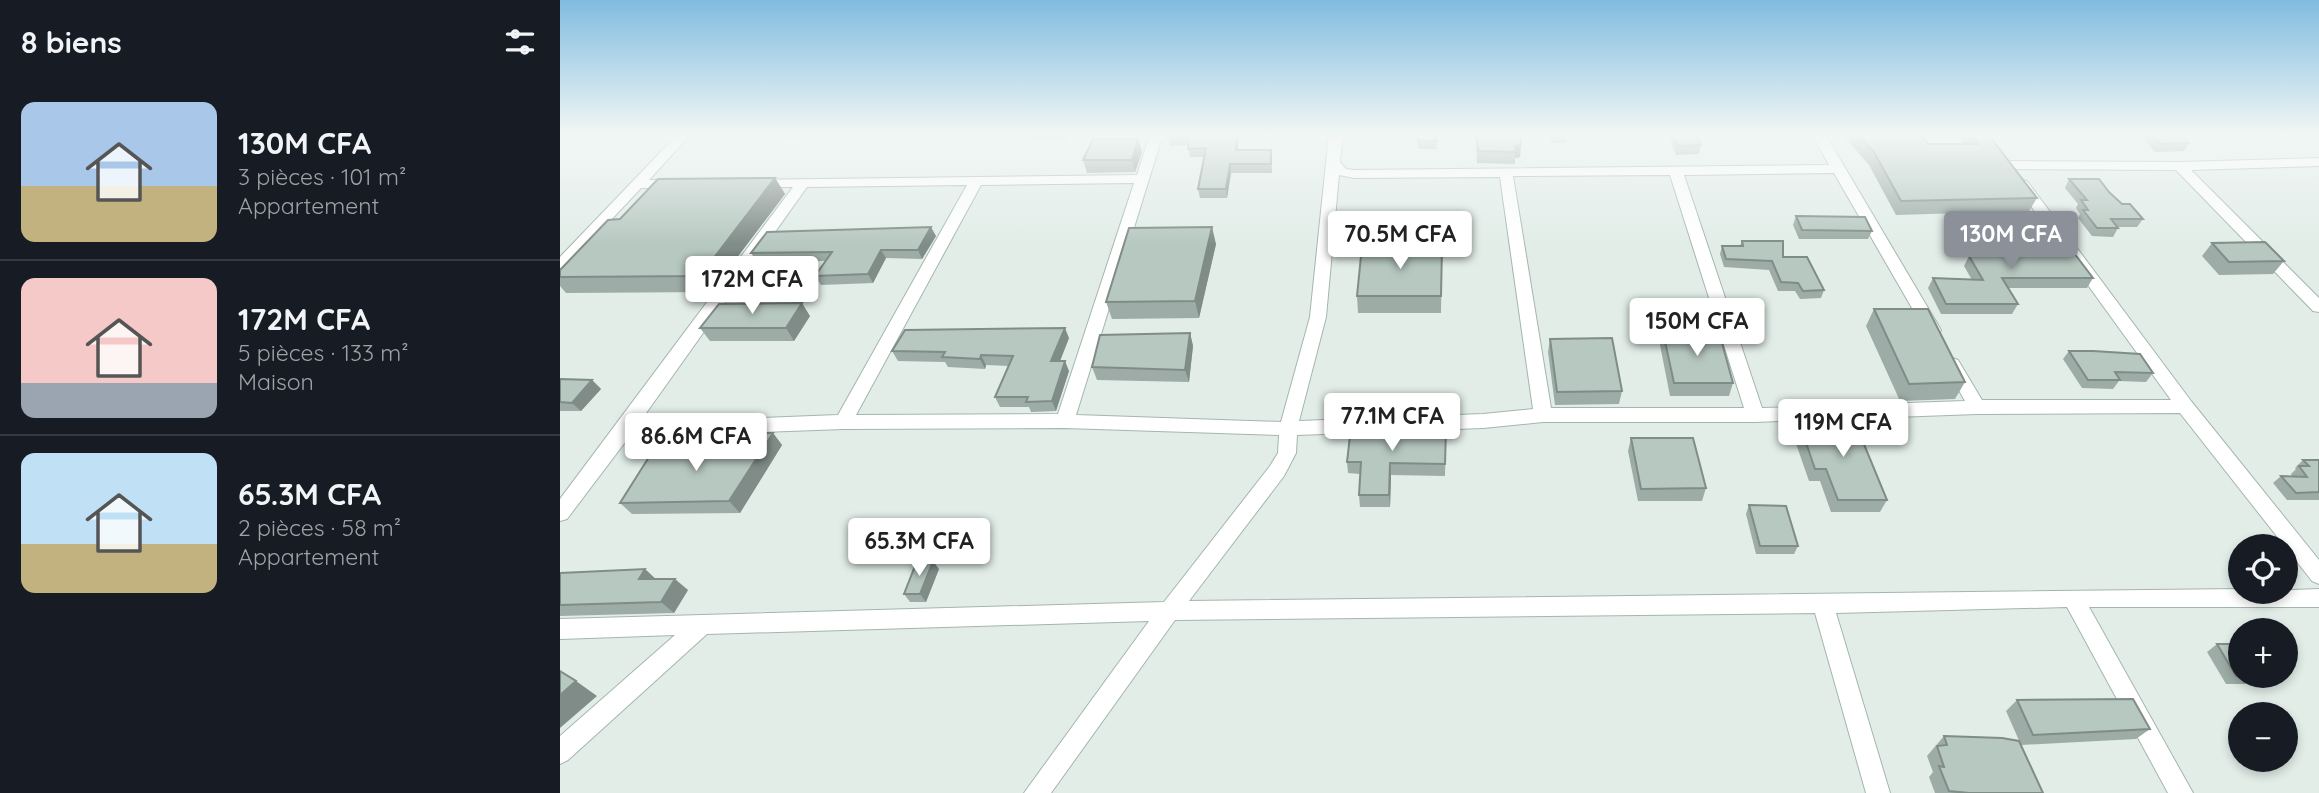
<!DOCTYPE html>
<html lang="fr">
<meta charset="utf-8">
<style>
:root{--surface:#171b24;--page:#242831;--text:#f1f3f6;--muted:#9ea1a6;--line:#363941;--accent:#8c9099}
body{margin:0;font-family:Quicksand,sans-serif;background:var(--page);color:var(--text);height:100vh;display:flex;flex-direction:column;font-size:26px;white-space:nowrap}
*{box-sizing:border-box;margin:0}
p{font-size:23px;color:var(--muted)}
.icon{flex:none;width:38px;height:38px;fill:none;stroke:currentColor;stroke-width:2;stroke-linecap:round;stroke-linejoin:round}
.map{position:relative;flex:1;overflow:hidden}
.sheet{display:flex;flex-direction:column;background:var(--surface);width:560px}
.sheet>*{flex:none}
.buttons{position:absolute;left:1668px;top:534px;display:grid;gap:14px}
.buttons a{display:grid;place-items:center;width:70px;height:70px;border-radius:50%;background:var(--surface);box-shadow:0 4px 10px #0003;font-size:35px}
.price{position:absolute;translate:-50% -60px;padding:0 16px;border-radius:7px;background:#fff;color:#222;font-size:23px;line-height:46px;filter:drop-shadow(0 2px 4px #0008)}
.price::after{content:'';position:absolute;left:50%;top:42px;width:21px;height:16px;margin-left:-10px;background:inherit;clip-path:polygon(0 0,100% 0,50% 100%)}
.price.current{background:var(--accent);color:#fff}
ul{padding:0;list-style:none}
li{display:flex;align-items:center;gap:21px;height:175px;padding:0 21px}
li+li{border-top:2px solid var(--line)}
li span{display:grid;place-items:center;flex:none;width:196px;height:140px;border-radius:14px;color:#555}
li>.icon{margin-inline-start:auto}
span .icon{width:84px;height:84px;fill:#fffc;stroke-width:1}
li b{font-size:30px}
h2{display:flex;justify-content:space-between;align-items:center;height:84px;padding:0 21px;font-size:30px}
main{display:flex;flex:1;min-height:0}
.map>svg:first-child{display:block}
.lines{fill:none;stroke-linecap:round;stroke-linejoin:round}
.minor-casing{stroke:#a4b5b0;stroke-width:2}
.minor{fill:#fff;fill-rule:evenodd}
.wall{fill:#9daca6}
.shaded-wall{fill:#808c87}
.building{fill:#b7c8c1;stroke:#808c87;stroke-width:2}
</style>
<main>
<section class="sheet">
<h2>8 biens<svg class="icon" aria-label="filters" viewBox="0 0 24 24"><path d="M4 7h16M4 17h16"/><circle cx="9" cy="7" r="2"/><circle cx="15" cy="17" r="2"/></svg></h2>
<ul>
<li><span style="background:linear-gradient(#a9c7e8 60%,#c2b280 0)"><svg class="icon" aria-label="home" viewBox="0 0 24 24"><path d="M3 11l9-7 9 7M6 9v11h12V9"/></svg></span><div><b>130M CFA</b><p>3 pièces · 101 m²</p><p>Appartement</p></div></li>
<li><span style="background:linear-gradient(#f6c9c9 75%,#9aa5b1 0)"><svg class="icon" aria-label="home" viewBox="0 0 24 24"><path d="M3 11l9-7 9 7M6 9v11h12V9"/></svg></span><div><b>172M CFA</b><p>5 pièces · 133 m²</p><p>Maison</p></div></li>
<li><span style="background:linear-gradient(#bfe0f5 65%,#c2b280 0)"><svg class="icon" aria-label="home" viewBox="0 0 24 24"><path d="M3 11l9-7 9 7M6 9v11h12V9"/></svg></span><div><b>65.3M CFA</b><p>2 pièces · 58 m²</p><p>Appartement</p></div></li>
</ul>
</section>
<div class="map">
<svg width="1759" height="793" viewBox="0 0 1759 793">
<rect width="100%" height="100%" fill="#e2ede8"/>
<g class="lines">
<defs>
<path id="minor" d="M118 134H131L89 180H116L123 184 121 187 81 188 5 269 0 271V257Z
M590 134H603L516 415 721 422 750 317 769 134H783L780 162 786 169 794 170 1269 165 1252 134H1265L1381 330 1379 334H1367L1274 173 1124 175 1202 408 1405 401 1384 364 1392 358 1398 360 1422 400H1611L1455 184 1462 180 1467 181 1631 401 1759 560V584L1752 581 1620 413 1417 414 1195 422H983L923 428 737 435 736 453 724 476 629 601 1680 589V592L1759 589V607H1529L1633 793H1608L1507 607 1276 613 1330 793H1306L1255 613 615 620 491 793H464L589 621 147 634 8 760 0 764V736L115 635 0 639V619L604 602 710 466 718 453 719 435 505 428 283 429 69 437 7 519 0 521V499L233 187H196L189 183 191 180 577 175ZM779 175 794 178 940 177 973 409 923 414 739 421 766 317ZM1110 175 1184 408H991L953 176ZM574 183 498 414 296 415 421 185ZM407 185 278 415 79 423 247 187Z
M1759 158V166L1631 170 1759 298V312L1753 311 1616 170 1447 169 1440 165 1447 161 1620 162Z"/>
</defs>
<use href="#minor" class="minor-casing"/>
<use href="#minor" class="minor"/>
</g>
<path class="wall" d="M217 134H250L247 138 220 139Z
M472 134H509L508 139H473Z
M608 134H679L678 150H711L712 173H671L667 198H640L638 189 644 157H630L628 145 610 146 608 137Z
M855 134H876L877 149H859Z
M916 134H960L961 145 960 157 955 158V164L917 163Z
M990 134H1007L1006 143H991Z
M1108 134H1136L1141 145 1139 154 1116 155Z
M1282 134H1361L1368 144H1403L1397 134H1428L1477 198 1469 211 1336 215 1309 165Z
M1580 134H1620L1629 143 1624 151 1595 152Z
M578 139 582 152 575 172 527 173 523 160Z
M215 178 225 194 151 292 6 293 0 286V270L60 219Z
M1509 179 1549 192 1562 204 1583 219 1577 227H1557L1558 228 1553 237 1532 236 1518 218 1520 214 1516 208 1518 204 1505 188Z
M1236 216 1312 231 1308 239H1239L1233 225Z
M1442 234 1472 237 1498 253 1533 278 1527 288H1448L1458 304 1452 314H1381L1368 288 1373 278 1412 280 1404 266 1409 256H1441L1443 253 1436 244Z
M376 236 362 259 326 258 313 283 261 285 255 276 266 261 197 262 191 253Z
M1182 241 1223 257 1264 290 1261 298 1240 299 1235 291H1218L1209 270 1164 267 1160 254 1162 246H1180Z
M1652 243 1724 261 1713 274 1659 275 1642 256Z
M656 244 639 318 552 319 546 302Z
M882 246 881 313H798L797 296Z
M1314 309 1405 382 1395 399 1340 401 1306 326Z
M250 316 234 341H150L140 328Z
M1103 332 1173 383 1169 396H1110L1100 345Z
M630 333 633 346 629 382 537 380 532 367Z
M509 338 500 361 509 371 496 411 471 412 469 407H440L435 397 449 366 426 365 425 369 388 367 385 362 338 361 332 351Z
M990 339 1062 391 1059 404 995 405 988 352Z
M1509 351 1593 373 1586 382 1559 381 1553 389 1522 388 1503 359Z
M0 379 32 380 41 389 21 411H0Z
M1249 420 1327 500 1320 512H1271L1260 481H1249L1234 438 1240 425H1247Z
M886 430 885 476 831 475 830 507H800L799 495 800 474 788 473 787 462Z
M213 433 222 445 180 513 72 514 60 503 96 457 180 445Z
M1071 438 1146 488 1142 501H1078L1068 451Z
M1743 460H1759V500H1727L1713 483 1721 476H1732L1731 474 1736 469 1735 468Z
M1189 505 1238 546 1234 554H1196L1186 514Z
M379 569 366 602H350L344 594Z
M0 573 96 579 128 590 114 613 0 616Z
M1657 644 1712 677 1701 684H1666L1647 652Z
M1457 700 1590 729 1576 739 1461 745 1446 711Z
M1384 736 1483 793H1375L1369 777 1373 772 1367 756Z"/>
<path class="shaded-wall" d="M677 134H679L677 159 676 150Z
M578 139 582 152 575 172 572 160Z
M961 145 960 157 955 158V146Z
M670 164 671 173 667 198 666 189Z
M215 178 225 194 151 292 140 276Z
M371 227 376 236 362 259 358 250Z
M652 227 656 244 639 318 635 301Z
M321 250 326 258 313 283 308 274Z
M242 303 250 316 234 341 226 328Z
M505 328 509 338 496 371 491 361Z
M630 333 633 346 629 382 625 370Z
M421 355 426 365 425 369 420 359Z
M505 361 509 371 496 411 492 401Z
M32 380 41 389 21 411 12 403Z
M213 433 222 445 180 513 169 501Z
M830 463 831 475 830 507 829 495Z
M373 561 379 569 366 602 360 594Z
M85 569 98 581 79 579Z
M115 579 128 590 114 613 101 602Z
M16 681 37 696 0 728V695Z"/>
<path class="building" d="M608 134H677L676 150H711V164H670L666 189H638L646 148 628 149 629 137H608Z
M857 134H876L877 141H859Z
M916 134H960L961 145 955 146 956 152 918 151Z
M991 134H1007V136H992Z
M1113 134H1136L1141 145 1118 146Z
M1297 134H1361L1368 144H1418L1411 134H1428L1477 198 1341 201 1314 152Z
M1592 134H1620L1629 143 1600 144Z
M533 139H578L572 160H523Z
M215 178 140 276 0 277V270L48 220 60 219 98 179Z
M1509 179H1539L1549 192 1562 204H1570L1583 219H1551L1558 228H1537L1523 210H1528L1521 200H1527Z
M1236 216 1305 217 1312 231 1242 230Z
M371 227 358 250H321L308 274 255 276 272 252 191 253 207 232Z
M652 227 635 301 546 302 569 228Z
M1470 233 1472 237 1483 236 1498 253H1514L1533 278H1442L1458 304H1386L1373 278 1423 280 1409 256H1445L1443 253H1455L1442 234Z
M1182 241H1223V257H1247L1264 290 1243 291 1238 283 1221 282 1212 261 1166 259 1162 246H1183Z
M1705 242 1724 261 1669 262 1652 243Z
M802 246H882L881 296H797Z
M242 303 226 328H140L159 304Z
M1314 309H1368L1405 382 1349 384Z
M505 328 491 361H505L492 401 466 402 468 397H435L453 356 421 355 420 359 382 357 385 352 332 351 345 330Z
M1103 332H1159L1173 383H1114Z
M630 333 625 370 532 367 540 335Z
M1052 338 1062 391 997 392 990 339Z
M1509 351H1533L1580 354 1593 373 1555 372 1560 380H1528Z
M0 379 32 380 12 403 0 402Z
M1249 420H1294L1327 500H1278L1266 469H1255L1240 425H1250Z
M791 427 886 430 885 464 830 463 829 495H799L801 462H787Z
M188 433H213L169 501 60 503 89 457H96L104 445 162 448 180 445Z
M1071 438H1133L1146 488 1081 489Z
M1743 460H1759V492L1736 493 1721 476 1747 477 1739 466H1749Z
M1189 505 1226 506 1238 546H1200Z
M357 561H373L360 594H344Z
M85 569 79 579H115L101 602 0 605V573Z
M1657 644H1680V676H1711L1712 677 1676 676Z
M0 671 16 681 0 695Z
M1573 699 1590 729 1473 735 1457 700Z
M1384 736 1442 738 1459 741 1483 793H1409L1389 791 1379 766 1384 767 1377 746 1387 745Z"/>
<linearGradient id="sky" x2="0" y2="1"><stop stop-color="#81bce0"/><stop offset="0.55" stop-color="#f2f7f5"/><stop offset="1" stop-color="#f2f7f5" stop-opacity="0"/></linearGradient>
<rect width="1759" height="245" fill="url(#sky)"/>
</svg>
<div class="buttons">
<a><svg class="icon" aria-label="locate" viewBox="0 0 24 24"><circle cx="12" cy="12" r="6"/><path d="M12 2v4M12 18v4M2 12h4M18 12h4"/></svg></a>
<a>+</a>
<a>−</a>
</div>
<b class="price" style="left:840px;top:271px">70.5M CFA</b>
<b class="price current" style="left:1451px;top:271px">130M CFA</b>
<b class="price" style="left:192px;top:316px">172M CFA</b>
<b class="price" style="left:1137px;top:358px">150M CFA</b>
<b class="price" style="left:832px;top:453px">77.1M CFA</b>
<b class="price" style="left:1283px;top:459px">119M CFA</b>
<b class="price" style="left:136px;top:473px">86.6M CFA</b>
<b class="price" style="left:359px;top:578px">65.3M CFA</b>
</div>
</main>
